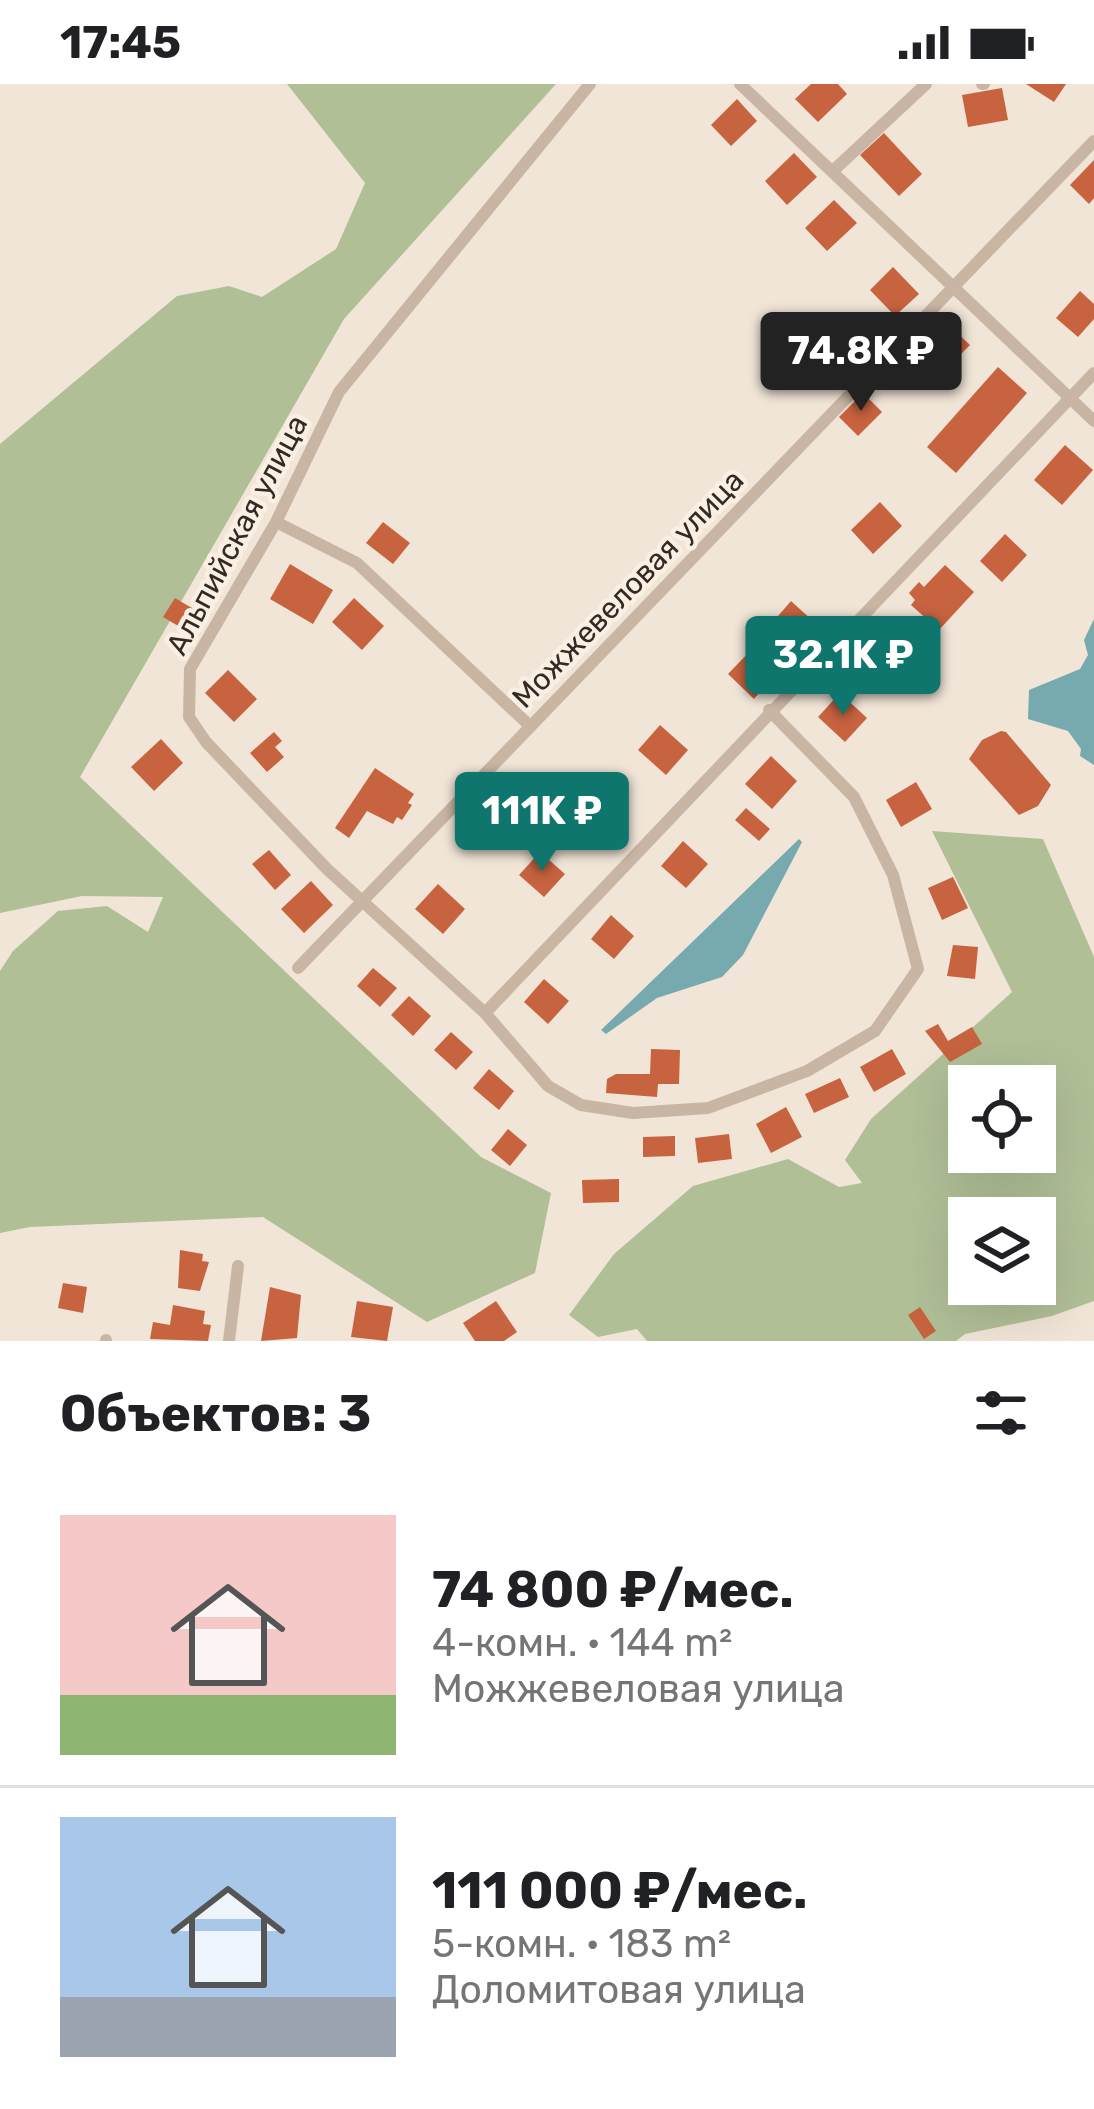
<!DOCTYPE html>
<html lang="ru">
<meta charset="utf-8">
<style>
:root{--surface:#fff;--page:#f6f6f6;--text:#202124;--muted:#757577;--line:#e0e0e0;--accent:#0f766e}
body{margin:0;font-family:Rubik,sans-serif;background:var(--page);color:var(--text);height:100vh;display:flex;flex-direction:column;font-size:45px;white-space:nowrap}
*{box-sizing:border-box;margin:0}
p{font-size:39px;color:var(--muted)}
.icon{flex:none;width:66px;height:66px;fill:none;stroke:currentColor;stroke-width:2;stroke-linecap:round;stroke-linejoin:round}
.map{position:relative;height:1257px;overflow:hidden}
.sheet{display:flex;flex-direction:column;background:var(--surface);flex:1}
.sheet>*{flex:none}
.controls{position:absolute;left:948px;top:981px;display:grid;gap:24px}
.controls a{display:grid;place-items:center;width:108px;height:108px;border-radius:0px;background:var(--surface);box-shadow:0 12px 48px #0002;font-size:60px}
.price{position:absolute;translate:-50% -102px;padding:0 27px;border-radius:12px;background:var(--accent);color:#fff;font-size:39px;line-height:78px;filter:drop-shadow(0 3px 6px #0008)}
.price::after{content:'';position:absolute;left:50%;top:72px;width:36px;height:27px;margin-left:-18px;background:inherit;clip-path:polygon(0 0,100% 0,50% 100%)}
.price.current{background:#222;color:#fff}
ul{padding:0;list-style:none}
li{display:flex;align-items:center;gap:36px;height:300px;padding:0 60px}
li+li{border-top:3px solid var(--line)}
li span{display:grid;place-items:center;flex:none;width:336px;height:240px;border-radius:0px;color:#555}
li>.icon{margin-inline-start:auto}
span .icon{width:144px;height:144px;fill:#fffc;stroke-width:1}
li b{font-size:51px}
h2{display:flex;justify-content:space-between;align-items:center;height:144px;padding:0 60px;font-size:51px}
.status{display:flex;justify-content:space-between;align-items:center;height:84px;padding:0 60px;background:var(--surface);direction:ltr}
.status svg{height:33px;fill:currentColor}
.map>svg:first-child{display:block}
.green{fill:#b1bf97;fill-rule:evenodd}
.water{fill:#76aaae}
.building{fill:#c7633f}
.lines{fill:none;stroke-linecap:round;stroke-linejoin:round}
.street{stroke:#c9b5a3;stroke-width:12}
.labels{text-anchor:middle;stroke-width:9;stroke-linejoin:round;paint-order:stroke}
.street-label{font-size:30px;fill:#342a25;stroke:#f9efe3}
</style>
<div class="status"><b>17:45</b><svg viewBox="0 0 49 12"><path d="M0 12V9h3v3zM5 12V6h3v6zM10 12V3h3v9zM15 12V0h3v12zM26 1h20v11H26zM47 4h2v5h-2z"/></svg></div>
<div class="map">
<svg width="1094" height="1257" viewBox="0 0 1094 1257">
<rect width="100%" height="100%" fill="#f1e5d7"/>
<path class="green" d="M287 0H556L344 235 80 693 481 1073 551 1109 535 1189 427 1238 263 1133 30 1143 0 1149V887L13 867 58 827 107 822 148 848 163 813 82 812 0 829V360L177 212 229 202 262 213 336 165 365 99Z
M932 747 1043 755 1094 873V1217L1052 1232 965 1250 956 1257H647L637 1245 598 1253 569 1231 614 1170 693 1102 788 1075 839 1103 862 1099 845 1076 871 1035 1012 908ZM969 1002H1035V1068H969ZM969 1134H1035V1200H969Z"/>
<path class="water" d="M1094 535V681L1080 672 1081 665 1068 647 1028 635 1029 606 1080 585 1088 571 1084 556Z
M799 755 802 758 743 871 722 893 657 914 606 950 601 946Z"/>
<path class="building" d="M811 0H838L847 10 818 38 795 15Z
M1026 0H1066L1054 18Z
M1002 4 1008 36 968 43 962 11Z
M737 15 757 37 731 62 711 41Z
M884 49 922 90 899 112 860 71Z
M794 69 817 93 787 121 765 97Z
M1094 76V114L1089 120 1070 101Z
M834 116 857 139 827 167 805 144Z
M893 183 919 210 895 232 870 206Z
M1080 207 1094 220V235L1078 253 1056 234Z
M950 242 970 261 946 285 927 266Z
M998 283 1027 309 956 389 927 363Z
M863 309 882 328 858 352 839 333Z
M1065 361 1093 386 1062 421 1034 396Z
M880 418 902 442 873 470 851 446Z
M383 438 410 459 393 480 366 459Z
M1005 450 1027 471 1002 498 980 477Z
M290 480 333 506 313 540 270 515Z
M945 481 974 508 939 546 911 521 915 516 909 509 919 498 924 503Z
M175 514 197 527 185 546 163 533Z
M354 514 384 542 362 566 332 538Z
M791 517 813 537 788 565 766 546Z
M754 563 764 573 770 566 784 579 754 615 728 590Z
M902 563 927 586 908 606 883 582Z
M228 586 257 615 234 638 205 609Z
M840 609 867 634 845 658 818 633Z
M660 641 688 666 666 691 638 666Z
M1001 647 1006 648 1051 701 1038 722 1019 731 969 675 982 656Z
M274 648 282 657 275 663 284 673 267 688 250 669Z
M161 655 183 679 154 707 131 683Z
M771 672 797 697 772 725 745 700Z
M375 684 414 710 408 719 412 721 402 736 397 733 393 740 367 727 349 754 335 744Z
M916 698 932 725 901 743 886 716Z
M746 724 770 745 759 757 735 736Z
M683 757 708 780 686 804 661 782Z
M269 766 291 791 275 806 252 780Z
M540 768 565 790 544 813 519 791Z
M953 793 968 824 942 836 928 804Z
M311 797 333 821 304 849 281 825Z
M438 800 465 825 443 850 415 825Z
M611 831 634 852 614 875 591 855Z
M953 861 978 863 975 895 947 892Z
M373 884 397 904 380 923 357 902Z
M544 895 569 917 548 940 524 918Z
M409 912 431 932 413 952 391 931Z
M938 940 948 957 972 943 982 960 950 978 925 947Z
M451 948 473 968 456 986 434 966Z
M651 965 680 966 679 1000H658L657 1013 606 1009 607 995 616 990H650Z
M892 965 906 990 874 1008 860 983Z
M489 985 514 1007 499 1026 473 1004Z
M840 994 849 1013 814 1029 805 1010Z
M786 1023 802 1053 771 1069 756 1040Z
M508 1045 527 1061 510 1082 491 1066Z
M729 1050 732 1075 698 1079 695 1054Z
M675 1052V1072L643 1073V1053Z
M619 1095V1118L583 1119 582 1096Z
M180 1166 203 1170 202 1177 209 1178 200 1207 178 1204Z
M63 1199 87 1203 83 1229 58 1224Z
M270 1203 301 1211 297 1254 261 1257Z
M357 1217 393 1223 387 1257 351 1253Z
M496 1217 517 1248 504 1257H475L463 1239Z
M173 1221 205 1227 203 1240 211 1241 208 1257 150 1255 153 1238 170 1241Z
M920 1223 936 1247 924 1255 908 1231Z"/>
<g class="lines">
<path class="street" d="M590 0 339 308 276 438 190 585 189 633 206 658 327 785 485 929 548 1002 581 1021 633 1029 708 1024 807 987 875 947 918 885 893 791 854 713 769 626
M740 0 1094 337
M982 0H984
M834 86 926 0
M276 438 357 479 530 642
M298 884 1094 57
M485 929 1094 289
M106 1257V1256
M229 1257 238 1182"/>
</g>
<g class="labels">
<g class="street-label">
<text transform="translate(237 451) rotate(-62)" y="10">Альпийская улица</text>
<text transform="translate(628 505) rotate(-46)" y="10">Можжевеловая улица</text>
</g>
</g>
</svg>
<div class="controls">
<a><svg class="icon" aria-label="locate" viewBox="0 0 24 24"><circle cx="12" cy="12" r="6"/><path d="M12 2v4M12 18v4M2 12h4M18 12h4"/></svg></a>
<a><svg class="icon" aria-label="layers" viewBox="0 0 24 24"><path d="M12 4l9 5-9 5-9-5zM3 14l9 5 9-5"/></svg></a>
</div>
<b class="price current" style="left:861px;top:330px">74.8K ₽</b>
<b class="price" style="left:843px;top:634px">32.1K ₽</b>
<b class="price" style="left:542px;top:790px">111K ₽</b>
</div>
<section class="sheet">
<h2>Объектов: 3<svg class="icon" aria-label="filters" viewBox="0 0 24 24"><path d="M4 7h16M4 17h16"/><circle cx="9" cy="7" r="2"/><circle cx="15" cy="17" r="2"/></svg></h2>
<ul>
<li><span style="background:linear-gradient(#f6c9c9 75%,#8fb573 0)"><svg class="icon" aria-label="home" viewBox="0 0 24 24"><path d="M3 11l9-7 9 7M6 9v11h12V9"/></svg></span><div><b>74 800 ₽/мес.</b><p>4-комн. · 144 m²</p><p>Можжевеловая улица</p></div></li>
<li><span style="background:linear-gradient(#a9c7e8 75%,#9aa5b1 0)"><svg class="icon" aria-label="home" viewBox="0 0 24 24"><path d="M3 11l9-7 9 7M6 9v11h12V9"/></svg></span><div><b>111 000 ₽/мес.</b><p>5-комн. · 183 m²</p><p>Доломитовая улица</p></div></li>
</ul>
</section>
